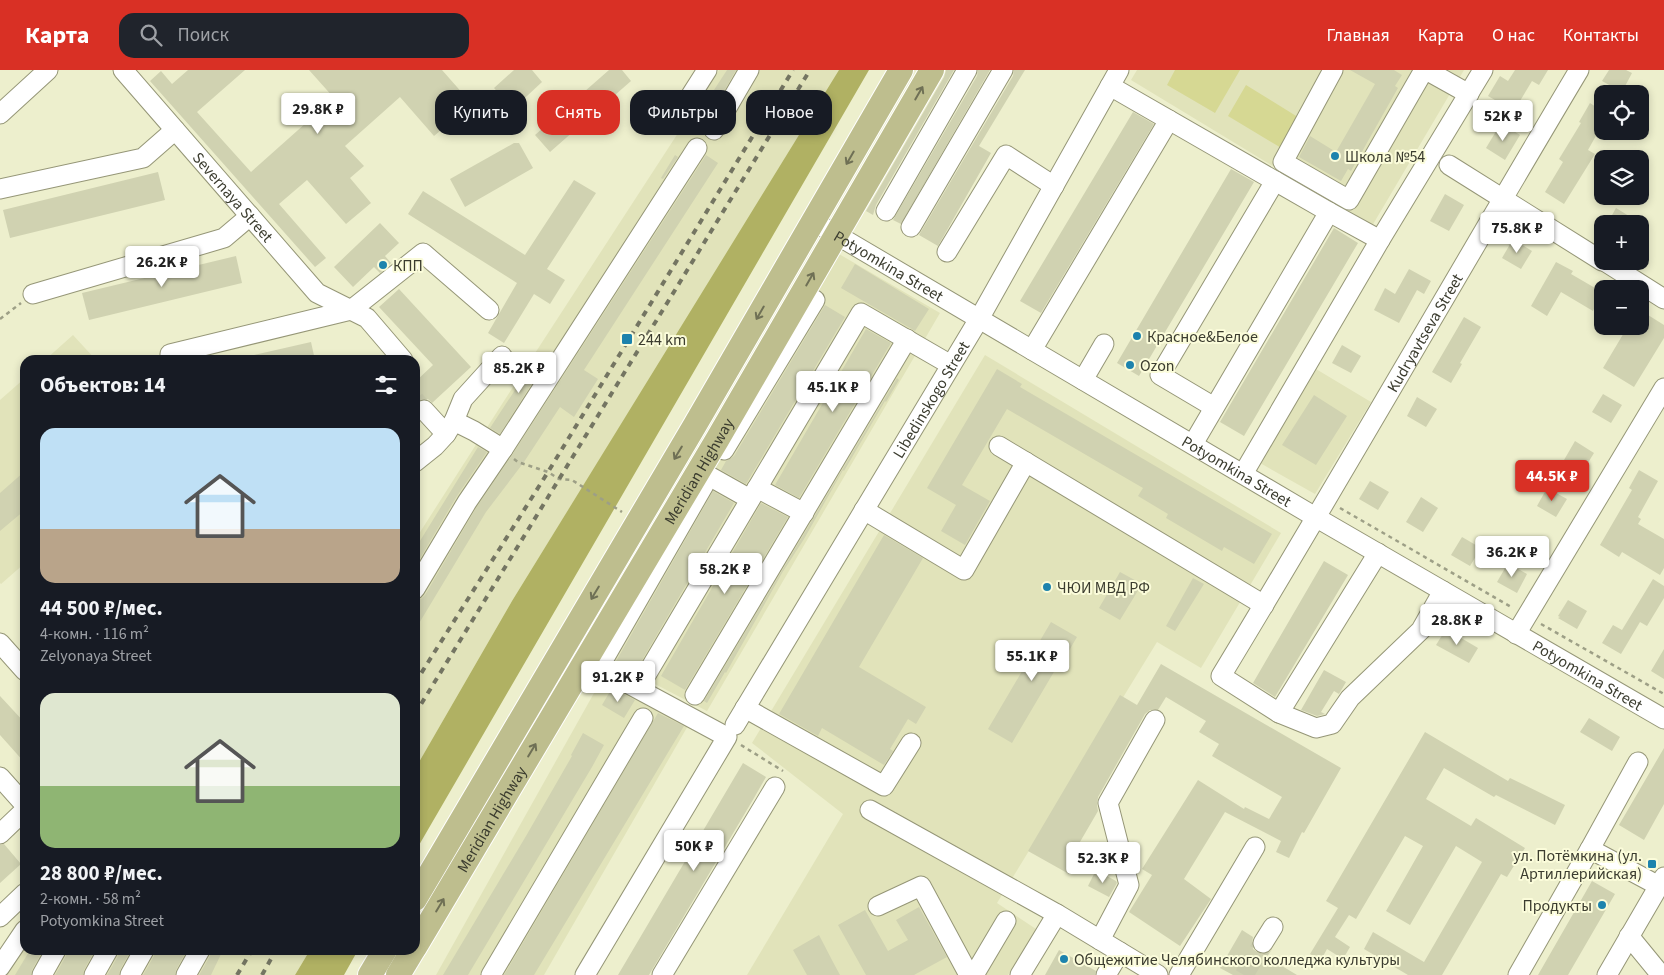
<!DOCTYPE html>
<html lang="ru">
<meta charset="utf-8">
<style>
:root{--surface:#171b24;--page:#20242c;--text:#f1f3f6;--muted:#9ea1a6;--accent:#d93025}
body{margin:0;font-family:"Source Sans 3",sans-serif;background:var(--page);color:var(--text);height:100vh;display:flex;flex-direction:column;font-size:19px;white-space:nowrap}
*{box-sizing:border-box;margin:0}
p{font-size:16px;color:var(--muted)}
.icon{flex:none;width:28px;height:28px;fill:none;stroke:currentColor;stroke-width:2;stroke-linecap:round;stroke-linejoin:round}
.map{position:relative;flex:1;overflow:hidden}
.sheet{position:absolute;left:20px;top:285px;width:400px;height:600px;display:flex;flex-direction:column;background:var(--surface);border-radius:15px;box-shadow:0 2px 8px #0003}
.sheet>*{flex:none}
.guide{position:absolute;left:435px;top:20px;width:475px;height:45px;display:flex;gap:10px}
.fabs{position:absolute;left:1594px;top:15px;display:grid;gap:10px}
.fabs a{display:grid;place-items:center;width:55px;height:55px;border-radius:10px;background:var(--surface);box-shadow:0 2px 8px #0003;font-size:25px}
.price{position:absolute;translate:-50% -42px;padding:0 11px;border-radius:5px;background:#fff;color:#222;font-size:16px;line-height:32px;filter:drop-shadow(0 1px 2px #0008)}
.price::after{content:'';position:absolute;left:50%;top:30px;width:15px;height:11px;margin-left:-8px;background:inherit;clip-path:polygon(0 0,100% 0,50% 100%)}
.price.on{background:var(--accent);color:#fff}
ul{padding:0;list-style:none}
li{display:grid;align-content:center;gap:10px;height:265px;padding:0 20px}
li span{display:grid;place-items:center;height:155px;border-radius:15px;color:#555}
li>.icon{margin-inline-start:auto}
span .icon{width:90px;height:90px;fill:#fffc;stroke-width:1}
li b{font-size:21px}
h2{display:flex;justify-content:space-between;align-items:center;height:60px;padding:0 20px;font-size:21px}
.tag{padding:0 18px;border-radius:15px;background:var(--surface);box-shadow:0 2px 8px #0003;font-size:18px;line-height:45px}
.tag.on{background:var(--accent);color:#fff}
header{display:flex;align-items:center;gap:30px;box-sizing:border-box;height:70px;padding:0 25px;background:var(--accent);color:#fff}
header strong{font-size:24px}
nav{display:flex;gap:28px;margin-inline-start:auto;font-size:18px}
.search{width:350px;height:45px;background:var(--page);display:flex;align-items:center;gap:12px;box-sizing:border-box;padding:0 18px;border-radius:15px;color:var(--muted);font-size:19px}
.map>svg:first-child{display:block}
.built{fill:#e1e3ba}
.green{fill:#d6d893}
.forest{fill:#b0b163}
.building{fill:#d0d2b1}
.lines{fill:none;stroke-linecap:round;stroke-linejoin:round}
.minor-tunnel{stroke:#c9cbad;stroke-width:19;stroke-dasharray:19 9;stroke-linecap:butt}
.minor-casing{stroke:#959677;stroke-width:21}
.major-casing{stroke:#fff;stroke-width:26}
.path{stroke:#9d9f86;stroke-width:2.5;stroke-dasharray:4 4;stroke-linecap:butt}
.minor{stroke:#fff;stroke-width:19}
.major{stroke:#bebe8e;stroke-width:24}
.rail{stroke:#747562;stroke-width:4;stroke-dasharray:6 6;stroke-linecap:butt}
.oneway{stroke:#6f7055}
.poi-dot{fill:#1d83ad;stroke:#fbfcda;stroke-width:2}
.labels{text-anchor:middle;stroke-width:4;stroke-linejoin:round;paint-order:stroke}
.poi-label{font-size:16px;fill:#3b3c2f;stroke:#fbfcda;text-anchor:start}
.street-label{font-size:16px;fill:#3b3c2f;stroke:#fbfcda}
</style>
<header>
<strong>Карта</strong>
<div class="search"><svg class="icon" aria-label="search" viewBox="0 0 24 24"><circle cx="10" cy="10" r="6"/><path d="M15 15l6 6"/></svg>Поиск</div>
<nav><a>Главная</a><a>Карта</a><a>О нас</a><a>Контакты</a></nav>
</header>
<div class="map">
<svg width="1664" height="905" viewBox="0 0 1664 905">
<rect width="100%" height="100%" fill="#edefcd"/>
<path class="built" d="M719 0H841L512 531 415 699V470L502 334Z
M1137 0H1464L1372 156 1131 10Z
M839 184 940 243 707 641 599 585Z
M73 265 96 290H45Z
M985 285 1281 463 1201 598 1157 572 997 833 1036 859 1008 905H747L843 744 752 673Z
M1316 299 1371 332 1315 424 1260 393Z
M25 308V493L1 514 0 513V330Z
M603 607 689 654 544 905H436Z
M25 873V880H310L295 905H5Z"/>
<path class="green" d="M1175 0H1240L1215 43 1167 15Z
M1246 15 1301 49 1283 79 1228 46Z"/>
<path class="forest" d="M839 0H869L415 782V699L512 531Z
M310 880H358L344 905H295Z"/>
<path class="building" d="M188 0H245L197 42 251 102 334 28 309 0H442L472 34 434 66 400 27 345 76 364 96 350 108 371 133 346 154 307 110 279 134 326 188 315 197 150 11 161 1 172 14Z
M514 0H532L542 12 513 39 494 18Z
M609 0H622L631 11 550 82 535 65Z
M727 0H736L704 57 690 48 707 20 712 23Z
M946 0H954L876 135 873 145 866 141 944 7Z
M978 0H990L901 154 893 150 977 6Z
M1014 0H1025L979 76 991 83 938 176 919 165 1013 6Z
M1350 0H1394L1402 5 1395 16 1398 18 1351 101 1348 99 1341 111 1299 87 1310 66 1336 82 1375 14Z
M1515 0H1548L1539 15 1532 11 1514 41 1488 26 1500 6 1508 11Z
M1609 0H1626L1632 3 1622 22 1602 11Z
M490 22 504 47 492 57 474 36Z
M1590 33 1602 41V55L1588 80 1595 84 1564 134 1545 122 1563 92 1559 89 1581 53 1579 52Z
M1133 42 1154 54 1041 243 1020 231Z
M1501 53 1520 65 1505 90 1486 78Z
M514 73H519L533 98 465 137 450 109Z
M675 85 678 87 663 109 661 108Z
M706 85 718 93 584 300 598 309 574 347 560 337 524 392 486 442 415 560V530L421 529 425 525 476 438 512 385Z
M1231 99 1254 112 1139 306 1117 293Z
M158 102 165 130 10 168 3 140Z
M574 110 596 123 547 199 565 210 550 234 534 224 504 273 488 263 517 213 408 144 423 121 525 185Z
M1445 124 1464 135 1449 161 1430 151Z
M1616 138 1642 154H1607Z
M380 153 399 173 385 186 391 193 380 203 374 197 353 217 334 197Z
M1334 158 1358 173 1244 366 1220 352Z
M1513 169 1532 181 1521 199 1502 188Z
M236 186 242 213 89 250 82 223Z
M1556 192 1573 201 1571 204 1602 222 1593 241 1561 222 1547 246 1531 236Z
M855 194 929 239 915 261 841 218Z
M1409 199 1431 211 1424 224 1417 220 1399 253 1374 240 1385 218 1395 224Z
M399 219 471 297 432 333 428 329H422L415 334V312L433 295 379 237Z
M825 235 845 247 746 414 721 400 726 391 734 386Z
M1640 240 1664 255V268L1634 317 1603 298 1628 256H1640Z
M1464 247 1481 257 1460 293 1462 294 1451 313 1432 302Z
M866 259 891 273 799 428 775 415Z
M311 272 315 290H254V285Z
M1342 275 1361 286 1351 303 1332 293Z
M540 282 548 288 500 364 490 358Z
M997 299 1022 314 1020 317 1272 464 1254 494 1224 477 1222 481 1166 448 1168 444 1138 426 1143 418 1007 339 962 415 990 431 965 475 941 461 956 435 927 418Z
M897 308 899 310 886 332 885 331 844 401 843 400 804 469 782 503 726 603 725 602 707 633 704 631Z
M1603 324 1622 335 1611 353 1592 342Z
M1314 325 1347 346 1316 395 1282 375Z
M1417 327 1437 339 1426 357 1407 346Z
M1575 371 1594 383 1583 401 1564 390Z
M478 377 487 382 457 426 415 497V479Z
M1639 400 1658 411 1638 447 1641 449 1638 454 1664 469V498L1660 505 1622 482 1619 487 1600 475 1632 420 1629 418Z
M25 401V440L0 461V423Z
M1370 411 1389 422 1378 440 1359 429Z
M1547 418 1567 429 1556 447 1537 436Z
M713 421 734 433 634 604 615 593Z
M1421 427 1438 438 1423 462 1406 452Z
M761 433 788 447 685 620 661 606Z
M884 465 923 488 859 597 926 637 916 654 908 649 890 679 893 681 884 695 822 658 818 666 779 644Z
M1462 467 1481 478 1470 496 1451 485Z
M1324 491 1348 505 1275 627 1253 613Z
M1508 493 1527 504 1517 523 1497 512Z
M1120 502 1142 514 1120 550 1099 538Z
M1193 508 1204 514 1175 561 1166 556Z
M1653 509 1664 516V528L1647 556 1640 552 1621 584 1602 573 1613 555 1622 560Z
M1568 530 1587 541 1577 559 1558 548 1560 547 1558 546Z
M1051 552 1077 567 1060 596 1058 595 1012 673 988 659Z
M1446 559 1478 578 1469 593 1436 575Z
M1664 579V609L1651 601Z
M1161 594 1341 698 1304 763 1302 762 1289 788 1276 782 1281 771 1225 742 1184 809 1211 829 1180 876 1129 842 1152 805 1142 799 1198 710 1244 739 1245 737 1269 749 1282 727 1212 686 1219 674 1199 662 1206 651 1166 627 1158 640H1150L1145 644 1098 727 1097 735 1098 741 1077 777 1082 780 1069 804 1028 781 1120 625 1137 635Z
M1324 600 1346 612 1339 624 1334 621 1321 642 1325 644 1317 646 1301 640Z
M612 618 635 630 624 648 602 635Z
M0 626 25 653V693L0 665Z
M658 643 684 656 534 905H504Z
M1589 648 1620 667 1612 681 1580 662Z
M1425 662 1508 711 1510 708 1565 735 1555 755 1496 725 1494 727 1444 698 1426 729 1471 756 1476 748 1525 778 1507 807 1501 804 1442 905H1408L1364 879 1373 862 1424 892 1482 792 1456 776 1410 855 1386 841 1423 776 1405 766 1356 849 1349 845 1335 867 1350 877 1343 889 1327 879 1321 890 1310 884 1338 838 1326 831Z
M583 663 604 675 592 697 468 905H443L526 766 572 686 571 685Z
M1664 678V734L1644 770 1619 755Z
M743 693 766 707 754 728 649 905H618Z
M4 774 21 794 0 813V775Z
M1096 800 1116 811 1117 813 1109 827 1088 816Z
M1592 811 1615 824 1568 905H1538Z
M919 837 947 887 914 905H866L838 855 865 840 888 881 908 870 896 850Z
M1242 860 1253 867 1252 873 1253 879 1257 882 1263 884 1268 883 1272 879 1267 887 1297 905H1233L1220 898Z
M819 865 833 892 840 905H807L793 880Z
M30 880H43L32 900 31 905H15Z
M67 880H95L84 900 83 905H55L66 886Z
M119 880H131L120 900 119 905H107L118 886Z
M155 880H187L176 900 175 905H143L154 886Z
M211 880H223L211 905H199L210 886Z
M1059 880 1096 901 1095 905H1045Z"/>
<g class="lines">
<path class="minor-tunnel" d="M415 330 424 340
M1244 905 1263 873"/>
<defs>
<g id="minor">
<path id="s1" d="M123 0 317 223 367 248 403 290"/>
<path d="M1333 0 1283 92 1349 130 1424 0"/>
<path d="M1426 0 1469 24"/>
<path d="M1110 16 1329 142 1380 170"/>
<path d="M0 44 48 0"/>
<path d="M679 44 707 0"/>
<path d="M714 60 749 0"/>
<path d="M1449 95 1602 191"/>
<path d="M0 119 143 88 175 60"/>
<path d="M886 141 967 0"/>
<path id="s2" d="M813 151 1317 448 1664 649"/>
<path d="M911 157 1003 0"/>
<path d="M947 182 1006 85 1054 116"/>
<path d="M1604 191 1664 229"/>
<path d="M33 224 224 168 250 146"/>
<path d="M1032 280 1169 50"/>
<path d="M170 284 351 240 423 183 489 240"/>
<path d="M1083 310 1104 274"/>
<path d="M1214 337 1160 305 1275 111"/>
<path d="M424 340 446 364"/>
<path d="M454 351 474 361 503 379"/>
<path d="M1193 374 1329 142"/>
<path d="M999 376 1264 535"/>
<path d="M724 380 815 230"/>
<path d="M415 392 435 376 446 364 454 351 463 329 502 286"/>
<path d="M1243 404 1380 170 1483 0"/>
<path d="M709 406 750 429"/>
<path d="M757 418 804 443"/>
<path d="M864 440 964 500 1026 392"/>
<path id="s3" d="M1378 483 1279 643 1221 606C1343 405 1459 201 1579 0"/>
<path d="M415 519 467 432 503 379 697 78"/>
<path d="M1516 564 1664 318"/>
<path d="M0 573 25 601"/>
<path d="M605 587 704 415"/>
<path d="M645 607 861 243 951 295"/>
<path d="M695 625 907 269"/>
<path d="M745 638 884 716 911 673"/>
<path d="M1279 643 1316 658 1332 654 1350 628 1421 560 1443 521"/>
<path id="s4" d="M735 655 979 249 1119 0"/>
<path d="M1638 692 1590 779 1659 816"/>
<path d="M0 707 25 735"/>
<path d="M870 740 1057 844 1158 905"/>
<path d="M0 764 25 740"/>
<path d="M878 836 921 816 969 905"/>
<path d="M0 847 25 823"/>
<path d="M1629 866 1661 905"/>
<path d="M1100 870 1129 815 1108 733 1155 650"/>
<path d="M1263 873 1273 857"/>
<path d="M0 897 25 860"/>
<path d="M42 905 56 880"/>
<path d="M94 905 108 880"/>
<path d="M130 905 144 880"/>
<path d="M186 905 200 880"/>
<path d="M491 905 643 648"/>
<path d="M585 905 727 667 586 591"/>
<path d="M662 905 775 717"/>
<path d="M974 905 1006 851"/>
<path d="M1020 905 1057 844"/>
<path d="M1106 905 1120 882"/>
<path d="M1179 905 1255 777"/>
<path d="M1518 905 1590 779"/>
<path d="M1607 905 1664 807"/>
</g>
<g id="major">
<path d="M415 829 695 355 901 0"/>
<path id="s5" d="M415 877 717 370 932 0"/>
<path d="M370 905 385 880"/>
<path d="M398 905 413 880"/>
</g>
</defs>
<use href="#minor" class="minor-casing"/>
<use href="#major" class="major-casing"/>
<path class="path" d="M0 249 21 233
M514 389 518 392 548 402 559 409 572 410 622 442
M1340 438 1513 538
M1541 554 1664 624
M741 675 783 701"/>
<use href="#minor" class="minor"/>
<use href="#major" class="major"/>
<path class="rail" d="M415 613 548 402 793 0
M415 644 810 0
M237 905 252 880
M262 905 276 880"/>
</g>
<defs><path id="oneway-shaft" d="M-6 0H5M1.5-3L5.5 0L1.5 3" fill="none" stroke-width="1.6" stroke-linecap="round" stroke-linejoin="round" transform="scale(1.25)"/></defs>
<g class="oneway">
<use href="#oneway-shaft" transform="translate(919 23) rotate(-60)"/>
<use href="#oneway-shaft" transform="translate(850 88) rotate(120)"/>
<use href="#oneway-shaft" transform="translate(810 209) rotate(-60)"/>
<use href="#oneway-shaft" transform="translate(760 243) rotate(120)"/>
<use href="#oneway-shaft" transform="translate(678 383) rotate(121)"/>
<use href="#oneway-shaft" transform="translate(595 523) rotate(121)"/>
<use href="#oneway-shaft" transform="translate(532 680) rotate(-59)"/>
<use href="#oneway-shaft" transform="translate(440 835) rotate(-59)"/>
</g>
<g class="poi-dot">
<circle cx="1335" cy="86" r="5"/>
<circle cx="383" cy="195" r="5"/>
<circle cx="1137" cy="266" r="5"/>
<rect x="621" y="263" width="12" height="12" rx="2.5"/>
<circle cx="1130" cy="295" r="5"/>
<circle cx="1047" cy="517" r="5"/>
<rect x="1647" y="789" width="10" height="10" rx="2.5"/>
<circle cx="1602" cy="835" r="5"/>
<circle cx="1064" cy="889" r="5"/>
</g>
<g class="labels">
<g class="poi-label">
<text x="1345" y="92">Школа №54</text>
<text x="393" y="201">КПП</text>
<text x="1147" y="272">Красное&amp;Белое</text>
<text x="638" y="275">244 km</text>
<text x="1140" y="301">Ozon</text>
<text x="1057" y="523">ЧЮИ МВД РФ</text>
<text x="1642" y="791" text-anchor="end">ул. Потёмкина (ул.<tspan x="1642" dy="18">Артиллерийская)</tspan></text>
<text x="1592" y="841" text-anchor="end">Продукты</text>
<text x="1074" y="895">Общежитие Челябинского колледжа культуры</text>
</g>
<g class="street-label">
<text dy="6" stroke="none"><textPath href="#s1" startOffset="168">Severnaya Street</textPath></text>
<text dy="6" stroke="none"><textPath href="#s2" startOffset="88">Potyomkina Street</textPath></text>
<text dy="6" stroke="none"><textPath href="#s3" startOffset="656">Kudryavtseva Street</textPath></text>
<text dy="6" stroke="none"><textPath href="#s4" startOffset="380">Libedinskogo Street</textPath></text>
<text dy="6" stroke="none"><textPath href="#s5" startOffset="554">Meridian Highway</textPath></text>
<text dy="6" stroke="none"><textPath href="#s2" startOffset="492">Potyomkina Street</textPath></text>
<text dy="6" stroke="none"><textPath href="#s2" startOffset="898">Potyomkina Street</textPath></text>
<text dy="6" stroke="none"><textPath href="#s5" startOffset="149">Meridian Highway</textPath></text>
</g>
</g>
</svg>
<div class="fabs">
<a><svg class="icon" aria-label="locate" viewBox="0 0 24 24"><circle cx="12" cy="12" r="6"/><path d="M12 2v4M12 18v4M2 12h4M18 12h4"/></svg></a>
<a><svg class="icon" aria-label="layers" viewBox="0 0 24 24"><path d="M12 4l9 5-9 5-9-5zM3 14l9 5 9-5"/></svg></a>
<a>+</a>
<a>−</a>
</div>
<b class="price" style="left:318px;top:65px">29.8K ₽</b>
<b class="price" style="left:1503px;top:72px">52K ₽</b>
<b class="price" style="left:1517px;top:184px">75.8K ₽</b>
<b class="price" style="left:162px;top:218px">26.2K ₽</b>
<b class="price" style="left:519px;top:324px">85.2K ₽</b>
<b class="price" style="left:833px;top:343px">45.1K ₽</b>
<b class="price on" style="left:1552px;top:432px">44.5K ₽</b>
<b class="price" style="left:1512px;top:508px">36.2K ₽</b>
<b class="price" style="left:725px;top:525px">58.2K ₽</b>
<b class="price" style="left:1457px;top:576px">28.8K ₽</b>
<b class="price" style="left:1032px;top:612px">55.1K ₽</b>
<b class="price" style="left:618px;top:633px">91.2K ₽</b>
<b class="price" style="left:694px;top:802px">50K ₽</b>
<b class="price" style="left:1103px;top:814px">52.3K ₽</b>
<div class="guide">
<a class="tag">Купить</a>
<a class="tag on">Снять</a>
<a class="tag">Фильтры</a>
<a class="tag">Новое</a>
</div>
<section class="sheet">
<h2>Объектов: 14<svg class="icon" aria-label="filters" viewBox="0 0 24 24"><path d="M4 7h16M4 17h16"/><circle cx="9" cy="7" r="2"/><circle cx="15" cy="17" r="2"/></svg></h2>
<ul>
<li><span style="background:linear-gradient(#bfe0f5 65%,#b9a48a 0)"><svg class="icon" aria-label="home" viewBox="0 0 24 24"><path d="M3 11l9-7 9 7M6 9v11h12V9"/></svg></span><div><b>44 500 ₽/мес.</b><p>4-комн. · 116 m²</p><p>Zelyonaya Street</p></div></li>
<li><span style="background:linear-gradient(#dfe7d0 60%,#8fb573 0)"><svg class="icon" aria-label="home" viewBox="0 0 24 24"><path d="M3 11l9-7 9 7M6 9v11h12V9"/></svg></span><div><b>28 800 ₽/мес.</b><p>2-комн. · 58 m²</p><p>Potyomkina Street</p></div></li>
</ul>
</section>
</div>
